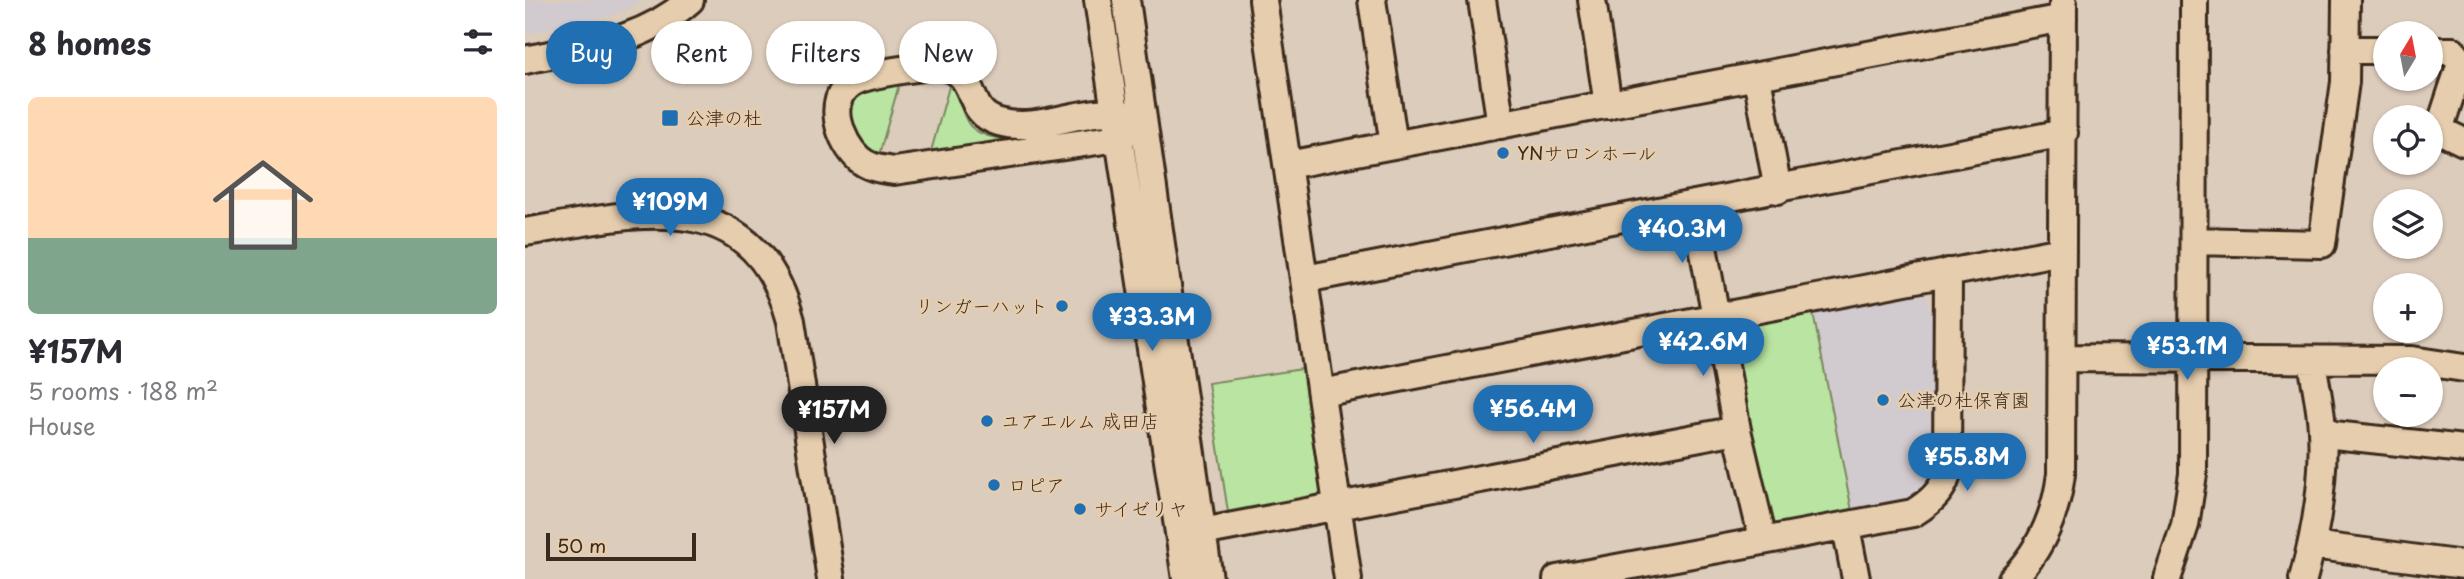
<!DOCTYPE html>
<meta charset="utf-8">
<style>
:root{--surface:#fff;--page:#f2f2f3;--text:#2b2b33;--muted:#7c7c81;--accent:#1f6fb2}
body{margin:0;font-family:"Playpen Sans","Klee One",sans-serif;background:var(--page);color:var(--text);height:100vh;display:flex;flex-direction:column;font-size:26px;white-space:nowrap}
*{box-sizing:border-box;margin:0}
p{font-size:23px;color:var(--muted)}
.icon{flex:none;width:38px;height:38px;fill:none;stroke:currentColor;stroke-width:2;stroke-linecap:round;stroke-linejoin:round}
.map{position:relative;flex:1;overflow:hidden}
.panel{display:flex;flex-direction:column;background:var(--surface);width:525px}
.panel>*{flex:none}
.guide{position:absolute;left:21px;top:21px;width:665px;height:63px;display:flex;gap:14px}
.needle{width:46px;rotate:10deg}
.controls{position:absolute;left:1848px;top:21px;display:grid;gap:14px}
.controls a{display:grid;place-items:center;width:70px;height:70px;border-radius:50%;background:var(--surface);box-shadow:0 2px 5px #0004;font-size:35px}
.scale{position:absolute;left:21px;bottom:18px;width:150px;box-sizing:border-box;padding-left:7px;border:4px solid #3b2a1e;border-top:0;font-size:19px;line-height:24px;white-space:nowrap;color:#3b2a1e;-webkit-text-stroke:5px #e5cdad;paint-order:stroke}
.price{position:absolute;translate:-50% -60px;padding:0 16px;border-radius:24px;background:var(--accent);color:#fff;font-size:23px;line-height:46px;filter:drop-shadow(0 2px 4px #0008)}
.price::after{content:'';position:absolute;left:50%;top:42px;width:21px;height:16px;margin-left:-10px;background:inherit;clip-path:polygon(0 0,100% 0,50% 100%)}
.price.current{background:#222;color:#fff}
ul{padding:0;list-style:none}
li{display:grid;align-content:center;gap:14px;height:371px;padding:0 28px}
li span{display:grid;place-items:center;height:217px;border-radius:10px;color:#555}
li>.icon{margin-inline-start:auto}
span .icon{width:126px;height:126px;fill:#fffc;stroke-width:1}
li b{font-size:30px}
h2{display:flex;justify-content:space-between;align-items:center;height:84px;padding:0 28px;font-size:30px}
.pill{padding:0 24px;border-radius:32px;background:var(--surface);box-shadow:0 2px 5px #0004;font-size:24px;line-height:63px}
.pill.current{background:var(--accent);color:#fff}
main{display:flex;flex:1;min-height:0}
.map>svg:first-child{display:block}
.built{fill:#d1cace}
.green{fill:#b9e4a1;stroke:#7a8760;stroke-width:2}
.lines{fill:none;stroke-linecap:round;stroke-linejoin:round}
.minor-casing{stroke:#3b2a1e;stroke-width:32}
.minor{stroke:#e5cdad;stroke-width:26}
.poi-dot{fill:#1f6fb2;stroke:#e5cdad;stroke-width:2.5}
.labels{text-anchor:middle;stroke-width:5;stroke-linejoin:round;paint-order:stroke}
.poi-label{font-size:19px;fill:#3b2a1e;stroke:#e5cdad;text-anchor:start}
</style>
<main>
<section class="panel">
<h2>8 homes<svg class="icon" aria-label="filters" viewBox="0 0 24 24"><path d="M4 7h16M4 17h16"/><circle cx="9" cy="7" r="2"/><circle cx="15" cy="17" r="2"/></svg></h2>
<ul>
<li><span style="background:linear-gradient(#ffd9b3 65%,#7fa58c 0)"><svg class="icon" aria-label="home" viewBox="0 0 24 24"><path d="M3 11l9-7 9 7M6 9v11h12V9"/></svg></span><div><b>¥157M</b><p>5 rooms · 188 m²</p><p>House</p></div></li>
</ul>
</section>
<div class="map">
<svg width="1939" height="579" viewBox="0 0 1939 579">
<rect width="100%" height="100%" fill="#dcccbc"/>
<filter id="ink" filterUnits="userSpaceOnUse"><feTurbulence type="fractalNoise" baseFrequency=".0143" numOctaves="2"/><feDisplacementMap in="SourceGraphic" scale="14" xChannelSelector="R" yChannelSelector="G"/><feConvolveMatrix kernelMatrix="1 2 1 2 8 2 1 2 1" color-interpolation-filters="sRGB"/></filter>
<g filter="url(#ink)">
<path class="built" d="M0 0H120L91 14 0 34Z
M1399 287 1410 330V481L1387 504 1328 516 1287 308Z"/>
<path class="green" d="M375 81 354 155C346 150 337 146 332 138 324 123 318 99 337 89 348 84 364 83 375 81Z
M425 83C443 109 431 130 471 138L546 128 550 131 405 155Z
M1287 308 1328 516 1248 531 1201 325Z
M784 368 803 493 797 499 711 517 703 512 683 383Z"/>
<g class="lines">
<defs>
<path id="minor" d="M573 0 661 579
M601 0 684 579
M738 0 823 579
M847 0 869 145
M957 0 976 125
M1067 0 1083 105
M1820 50H1860
M1906 51H1928L1936 63 1914 130 1939 142
M0 60C61 47 117 43 165 0
M411 65C459 71 435 111 474 122 511 133 550 111 587 112 597 112 609 118 618 121L593 138 369 171C356 169 344 168 334 159 315 142 300 100 327 83 343 72 389 69 411 65Z
M1232 77 1253 190
M763 165 1538 18
M1170 204 1212 430 1238 540
M0 232C109 214 228 179 266 321L306 579
M1669 241 1797 244 1820 82 1821 0
M780 279 1539 133
M1537 358 1887 360 1939 368
M796 393 1537 251
M1797 430 1809 435 1939 449
M1321 527 1331 579
M677 532 1212 430
M1787 545 1939 565
M1032 579C1151 557 1270 536 1388 513 1403 504 1419 491 1422 473L1423 272
M1487 579C1516 550 1531 514 1536 474L1538 3
M1642 579 1660 525 1668 474 1669 0
M1778 579C1791 531 1800 480 1797 430 1796 407 1790 383 1787 360"/>
</defs>
<use href="#minor" class="minor-casing"/>
<use href="#minor" class="minor"/>
</g>
</g>
<g class="poi-dot">
<rect x="136" y="109" width="18" height="18" rx="3.5"/>
<circle cx="978" cy="153" r="7"/>
<circle cx="537" cy="306" r="7"/>
<circle cx="1358" cy="400" r="7"/>
<circle cx="462" cy="421" r="7"/>
<circle cx="469" cy="485" r="7"/>
<circle cx="555" cy="509" r="7"/>
</g>
<g class="labels">
<g class="poi-label">
<text x="161" y="125">公津の杜</text>
<text x="992" y="160">YNサロンホール</text>
<text x="523" y="313" text-anchor="end">リンガーハット</text>
<text x="1372" y="407">公津の杜保育園</text>
<text x="476" y="428">ユアエルム 成田店</text>
<text x="483" y="492">ロピア</text>
<text x="569" y="516">サイゼリヤ</text>
</g>
</g>
</svg>
<div class="controls">
<a><svg class="needle" viewBox="-14 -14 28 28"><path d="M0-13l5 13h-10z" fill="#e53935"/><path d="M0 13l5-13h-10z" fill="#7c7c81"/></svg></a>
<a><svg class="icon" aria-label="locate" viewBox="0 0 24 24"><circle cx="12" cy="12" r="6"/><path d="M12 2v4M12 18v4M2 12h4M18 12h4"/></svg></a>
<a><svg class="icon" aria-label="layers" viewBox="0 0 24 24"><path d="M12 4l9 5-9 5-9-5zM3 14l9 5 9-5"/></svg></a>
<a>+</a>
<a>−</a>
</div>
<div class="scale">50 m</div>
<b class="price" style="left:145px;top:238px">¥109M</b>
<b class="price" style="left:1157px;top:265px">¥40.3M</b>
<b class="price" style="left:627px;top:353px">¥33.3M</b>
<b class="price" style="left:1178px;top:378px">¥42.6M</b>
<b class="price" style="left:1662px;top:382px">¥53.1M</b>
<b class="price" style="left:1008px;top:445px">¥56.4M</b>
<b class="price current" style="left:309px;top:446px">¥157M</b>
<b class="price" style="left:1442px;top:493px">¥55.8M</b>
<div class="guide">
<a class="pill current">Buy</a>
<a class="pill">Rent</a>
<a class="pill">Filters</a>
<a class="pill">New</a>
</div>
</div>
</main>
